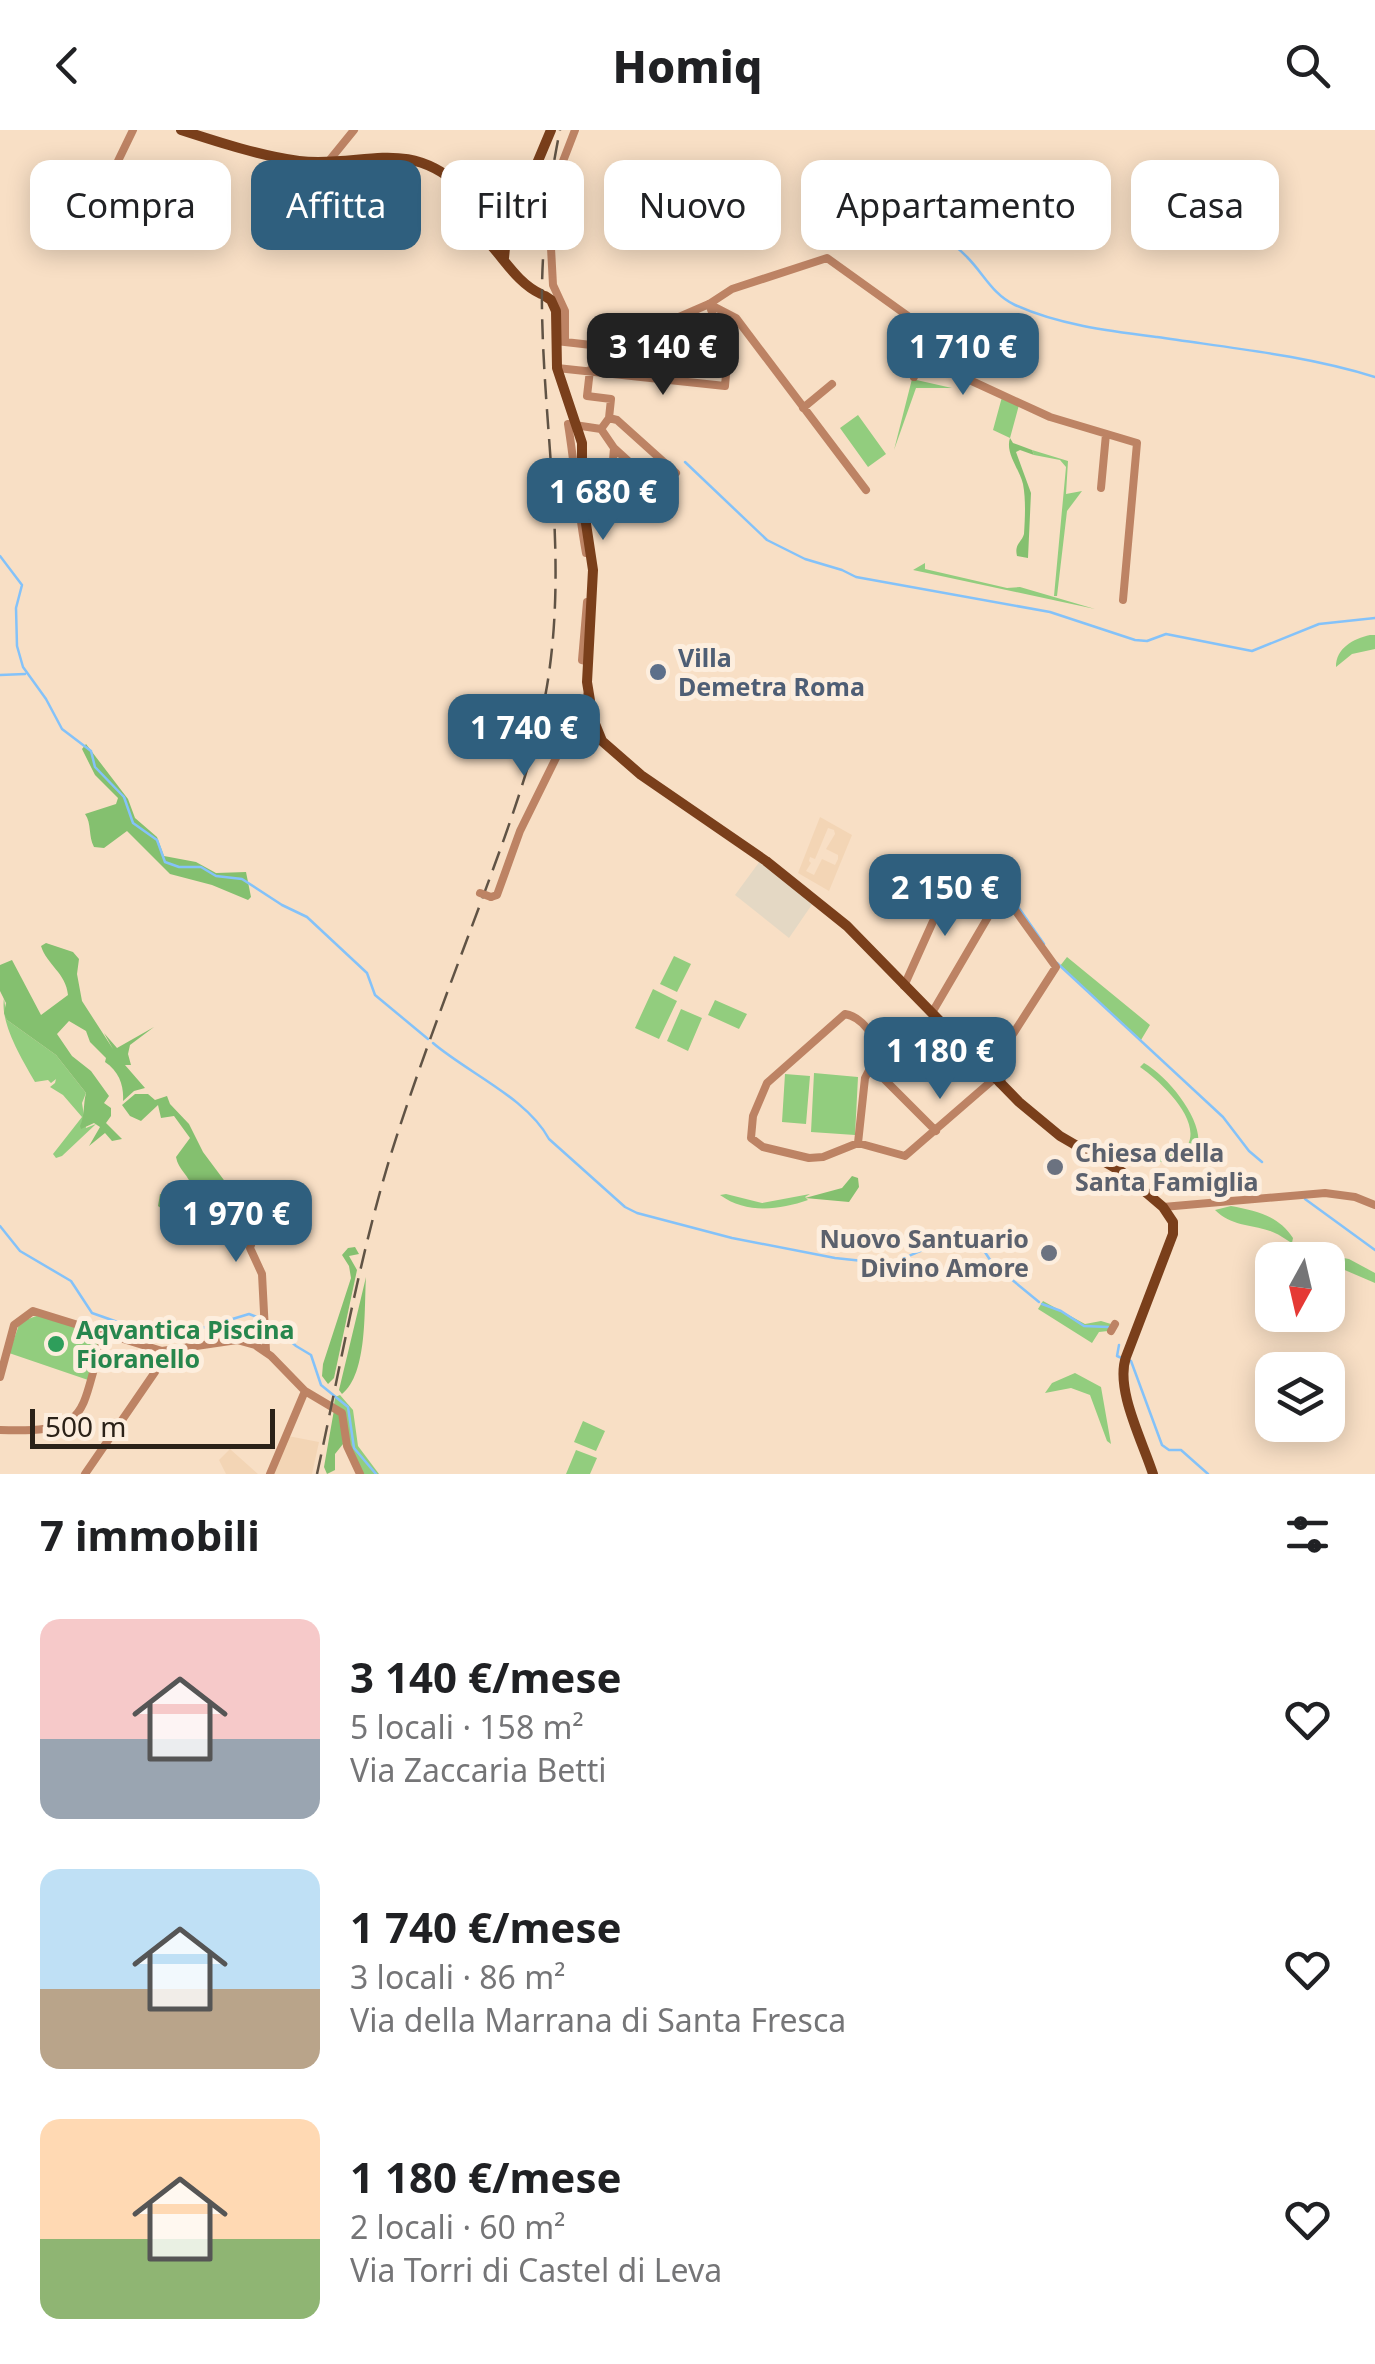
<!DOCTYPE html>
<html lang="it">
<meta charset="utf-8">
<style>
:root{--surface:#fff;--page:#f2f2f2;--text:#202124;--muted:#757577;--accent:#2f5f7e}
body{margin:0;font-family:"Noto Sans",sans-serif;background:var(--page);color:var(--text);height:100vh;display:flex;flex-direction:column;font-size:38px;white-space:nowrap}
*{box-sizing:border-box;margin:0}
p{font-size:32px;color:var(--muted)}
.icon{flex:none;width:55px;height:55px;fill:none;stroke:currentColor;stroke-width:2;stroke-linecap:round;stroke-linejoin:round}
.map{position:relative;height:1344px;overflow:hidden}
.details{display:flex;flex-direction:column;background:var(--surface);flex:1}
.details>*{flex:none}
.banner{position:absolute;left:30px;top:30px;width:1315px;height:90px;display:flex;gap:20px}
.needle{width:65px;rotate:188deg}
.controls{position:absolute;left:1255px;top:1112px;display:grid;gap:20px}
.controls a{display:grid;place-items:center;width:90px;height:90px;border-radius:20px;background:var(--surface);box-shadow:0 5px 25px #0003;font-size:50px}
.scale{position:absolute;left:30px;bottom:25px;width:245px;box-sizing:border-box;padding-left:10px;border:5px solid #2b2218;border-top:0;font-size:28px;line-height:35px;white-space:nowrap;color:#2b2218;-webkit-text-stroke:8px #fdeede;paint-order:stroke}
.price{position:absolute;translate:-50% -85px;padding:0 22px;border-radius:20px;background:var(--accent);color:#fff;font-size:32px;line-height:65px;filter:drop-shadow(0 2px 5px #0008)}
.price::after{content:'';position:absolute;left:50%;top:60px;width:30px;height:22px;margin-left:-15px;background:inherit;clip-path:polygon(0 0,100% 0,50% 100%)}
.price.current{background:#222;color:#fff}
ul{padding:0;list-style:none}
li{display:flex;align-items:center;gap:30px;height:250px;padding:0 40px}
li span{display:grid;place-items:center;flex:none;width:280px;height:200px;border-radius:20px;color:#555}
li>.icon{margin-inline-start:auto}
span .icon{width:120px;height:120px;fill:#fffc;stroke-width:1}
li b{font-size:42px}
h2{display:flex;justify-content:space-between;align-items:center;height:120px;padding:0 40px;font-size:42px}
.chip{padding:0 35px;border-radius:20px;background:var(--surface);box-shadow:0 5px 25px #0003;font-size:35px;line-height:90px}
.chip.current{background:var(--accent);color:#fff}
header{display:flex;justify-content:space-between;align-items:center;height:130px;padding:0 40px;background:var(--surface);font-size:45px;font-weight:800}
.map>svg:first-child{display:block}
.commercial{fill:#e4d8c4}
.built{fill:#f3d5b5;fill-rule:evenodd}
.green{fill:#92cd7e}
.forest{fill:#84c06f}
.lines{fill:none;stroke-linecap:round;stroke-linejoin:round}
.stream{stroke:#84c2f9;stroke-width:2.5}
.minor{stroke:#bd8364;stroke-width:8}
.major{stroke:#7a3f1b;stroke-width:10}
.rail{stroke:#605345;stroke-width:2.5;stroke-dasharray:20 10;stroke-linecap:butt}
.minor-bridge{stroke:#bd8364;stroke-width:8}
.service-dot{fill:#5c6f8a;stroke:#fdeede;stroke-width:4}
.worship-dot{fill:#6b7280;stroke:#fdeede;stroke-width:4}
.leisure-dot{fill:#2e9e5b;stroke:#fdeede;stroke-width:4}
.labels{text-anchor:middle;stroke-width:10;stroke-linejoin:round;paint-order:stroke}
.service-label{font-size:25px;font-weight:bold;fill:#4e5e75;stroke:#fdeede;text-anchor:start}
.worship-label{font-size:25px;font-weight:bold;fill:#5b616d;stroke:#fdeede;text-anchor:start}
.leisure-label{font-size:25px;font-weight:bold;fill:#27864d;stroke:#fdeede;text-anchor:start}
</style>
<header><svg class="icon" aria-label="back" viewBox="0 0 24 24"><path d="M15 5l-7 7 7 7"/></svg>Homiq<svg class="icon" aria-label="search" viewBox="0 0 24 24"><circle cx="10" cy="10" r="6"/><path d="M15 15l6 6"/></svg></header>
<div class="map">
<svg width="1375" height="1344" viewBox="0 0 1375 1344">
<rect width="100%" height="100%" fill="#f8dfc5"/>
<path class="commercial" d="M760 731 813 773 789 808 735 765Z"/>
<path class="built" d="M820 687 852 705 829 761 798 743ZM828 698 834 700 835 704 826 719 838 725V729L835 735 822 729 814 745 806 741 811 733 809 731 810 727 815 729Z
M288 1306 319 1312 312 1344H272Z
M230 1319 258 1344H226L219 1330Z"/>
<path class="green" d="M912 249 952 258H916L894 320Z
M1002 267 1019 275 1010 308 993 300Z
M858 285 886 324 868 337 840 298Z
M1032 320 1068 331 1066 364 1082 361 1067 381 1057 466H1054L1066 337 1060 330 1034 325Z
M925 433V439L1007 458 1020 457 1095 479 913 440Z
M1370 505H1375V519L1352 524 1336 537C1336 518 1353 509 1370 505Z
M674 826 691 834 677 862 660 854Z
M1067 827 1150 895 1141 910 1060 836Z
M653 859 677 871 659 909 635 898Z
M4 868 7 890 56 925 86 963 82 973 86 998 96 994 62 1026 56 1028 53 1024 82 987 63 965 50 957 55 953 56 949 51 953 48 950 35 952C22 929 0 894 4 868Z
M715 870 747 884 739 899 708 885Z
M681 879 702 888 688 921 667 911Z
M1144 933C1183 955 1240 1044 1152 1031 1138 1029 1126 1028 1115 1021L1119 1015 1125 1019 1178 1025C1214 1001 1163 953 1140 937Z
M814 943 858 947 855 1005 811 1002Z
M785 944 810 946 806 994 782 992Z
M726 1064 762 1073 810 1064 805 1067 808 1070C779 1080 746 1084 720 1065Z
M1231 1076C1256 1081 1278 1085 1293 1108L1292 1113C1285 1109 1277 1103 1270 1101 1249 1094 1231 1096 1215 1080Z
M244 1077 256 1093C248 1110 234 1104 218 1109L192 1089 186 1096 168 1085 194 1086 209 1092 226 1079 242 1084Z
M1316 1123 1349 1129 1375 1143V1153L1319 1129Z
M1043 1171 1085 1194 1101 1191 1111 1194 1108 1201 1099 1202 1092 1213 1038 1179Z
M39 1185 103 1205 91 1251 9 1223 20 1192Z
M1075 1243 1101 1257 1111 1314 1107 1311 1090 1265 1071 1258 1045 1263 1052 1253Z
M340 1265 353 1280 358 1316 379 1344H362L351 1323 345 1285 334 1275 335 1267Z
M583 1291 605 1301 596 1321 574 1312Z
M576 1320 597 1328 590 1344H566Z"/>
<path class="forest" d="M1010 308 1013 313 1032 320 1034 325 1020 320 1016 322 1031 363 1028 428 1017 426C1014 414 1022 412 1024 404 1025 388 1026 370 1023 354 1019 338 1005 323 1010 308Z
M86 614 128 669 135 688 157 707 164 726 196 732 216 743 246 742 251 767 248 770 212 755 170 744 127 701 104 718 94 717C88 706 92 694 85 684L116 674 118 668 95 645 82 619Z
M46 813 73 822 79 829 77 844 82 871 113 919 104 903 117 918 154 897 130 915 128 924 131 935H125L145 958 134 961 123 971C124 957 120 942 105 932L106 928 90 912 86 901 69 891 57 904 72 926 91 941 109 966 104 973 111 978V986L106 993 122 1009 112 1011 105 1003 89 1016 100 997 94 993 81 999 80 996C85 986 83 974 86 963L56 925 7 890 4 883 6 873 0 861V835L12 830 41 885 68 865C66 843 47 835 41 816Z
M135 964H148L155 970 167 966 170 974 189 994 203 1022 244 1077 242 1084 226 1079 221 1089C210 1094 168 1084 158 1076L160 1064 184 1066 192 1059C190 1045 178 1040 176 1027L190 1008 174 986 161 988 158 975 141 991 130 986 122 975Z
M852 1046 858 1048 859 1057 849 1072 805 1068 842 1058Z
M355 1117 359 1124 349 1126 357 1140 334 1248 328 1254 322 1246 323 1234 351 1148 349 1136 342 1125 348 1118Z
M366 1147C364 1178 368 1244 342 1264L339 1260Z
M334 1280 341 1286 343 1314 335 1324V1340L327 1344 324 1337Z"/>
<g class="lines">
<path class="stream" d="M909 91C929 100 951 110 967 127 984 144 992 164 1015 175 1059 195 1109 201 1157 207 1230 218 1304 225 1375 247
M685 332 767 410 805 429 842 440 856 447 1050 482 1135 510 1147 511 1166 504 1252 521 1319 494 1375 488
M0 426 22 455 16 478 17 516 23 537 46 569 62 599 91 621 95 637 124 667 133 693 157 710 165 732 179 737H201L216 746 242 749 282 775 307 787 367 843 375 865 428 909
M0 545 25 544
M1016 774 1044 814
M1057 833 1223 987 1249 1021 1262 1032
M433 913C468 943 527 968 549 1009L625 1077 637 1083 732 1108 835 1128 891 1134
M1305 1069 1375 1120
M0 1096 20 1121 71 1151 92 1183 166 1209 249 1184 262 1189
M894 1134C909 1125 957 1103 975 1111 981 1114 987 1126 991 1131
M994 1135 1039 1172
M1042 1174 1061 1181 1084 1196 1108 1197
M269 1192 296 1216 311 1225 321 1255 348 1277 354 1318 376 1344
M1119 1215 1117 1226 1124 1229
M1131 1231 1162 1315 1169 1320H1181L1208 1344"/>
<path class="minor" d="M118 31 133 0
M328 32 354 0
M709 174 736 188 866 360
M556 211 618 218 641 215 679 187 709 174 732 159 827 128 919 194 950 209 964 224 960 241 963 247 1050 287 1137 313 1123 470
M565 212V181L553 155 551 118 560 39 575 0
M636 222 685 228
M557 238 725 256 729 209 714 188 709 174
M590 240 587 266 611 269 609 288
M914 247 926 198
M667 249 674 215 714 188
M803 278 832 254
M601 299 609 288 617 290 676 343
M601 299 614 318 610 368
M614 318 660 360
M1101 358 1106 304
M585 367 630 369 644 376
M586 423C578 380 575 337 568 294L601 299
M586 531 582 530 587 472
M565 606 601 609
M949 745 1015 780 1056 837 995 932 1002 949 999 953
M491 767 497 765 520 701 588 563
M904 856 953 747
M933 881 998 770
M870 935 936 1001
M858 1013 865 948 879 921C874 905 862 887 845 884L767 953 753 986 751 1008 763 1017 809 1028 823 1027 858 1013 905 1026 995 948
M1163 1077 1325 1063 1355 1067 1375 1075
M260 1087 250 1118 262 1144 266 1221
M1111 1201 1115 1194
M0 1247 14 1195 33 1181 162 1221 237 1210 255 1215 271 1226 305 1261 342 1283 347 1316 360 1344
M0 1300C99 1304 77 1277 106 1202
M85 1344 155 1242
M270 1344 305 1261"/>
<path class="major" d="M181 0C218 12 261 26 299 31 363 38 405 7 460 56 471 66 483 77 488 92
M495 86 486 96 487 111C504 128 517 153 541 164
M504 128 505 118 512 108 517 81 551 0
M545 166 551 170 556 181 557 238 582 313V367L593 440 587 552 593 589 602 611 641 645 766 731 847 796 1019 972 1060 1006 1122 1042 1163 1077 1173 1092V1104L1126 1227C1115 1259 1142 1310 1153 1344"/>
<path class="rail" d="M317 1344C342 1229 362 1111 399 999 424 923 453 847 481 772 507 701 534 631 547 556 568 430 544 306 542 180 541 119 548 59 560 0"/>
<path class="minor-bridge" d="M480 763 491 767"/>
</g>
<circle class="service-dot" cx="658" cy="542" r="10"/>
<g class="worship-dot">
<circle cx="1055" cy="1037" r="10"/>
<circle cx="1049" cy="1123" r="10"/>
</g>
<circle class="leisure-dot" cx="56" cy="1214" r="10"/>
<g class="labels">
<g class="service-label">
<text x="678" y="537">Villa<tspan x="678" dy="29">Demetra Roma</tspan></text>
</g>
<g class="worship-label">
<text x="1075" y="1032">Chiesa della<tspan x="1075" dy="29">Santa Famiglia</tspan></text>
<text x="1029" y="1118" text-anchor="end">Nuovo Santuario<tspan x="1029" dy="29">Divino Amore</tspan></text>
</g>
<g class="leisure-label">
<text x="76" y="1209">Aqvantica Piscina<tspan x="76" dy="29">Fioranello</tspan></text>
</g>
</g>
</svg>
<div class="controls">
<a><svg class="needle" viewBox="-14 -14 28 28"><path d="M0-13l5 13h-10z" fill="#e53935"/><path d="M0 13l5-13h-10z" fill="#757577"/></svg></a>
<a><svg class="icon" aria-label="layers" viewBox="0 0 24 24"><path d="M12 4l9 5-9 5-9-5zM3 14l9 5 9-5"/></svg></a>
</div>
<div class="scale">500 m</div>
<b class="price current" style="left:663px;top:268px">3 140 €</b>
<b class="price" style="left:963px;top:268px">1 710 €</b>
<b class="price" style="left:603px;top:413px">1 680 €</b>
<b class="price" style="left:524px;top:649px">1 740 €</b>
<b class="price" style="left:945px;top:809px">2 150 €</b>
<b class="price" style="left:940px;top:972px">1 180 €</b>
<b class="price" style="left:236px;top:1135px">1 970 €</b>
<div class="banner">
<a class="chip">Compra</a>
<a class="chip current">Affitta</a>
<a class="chip">Filtri</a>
<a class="chip">Nuovo</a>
<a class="chip">Appartamento</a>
<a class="chip">Casa</a>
</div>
</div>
<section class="details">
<h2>7 immobili<svg class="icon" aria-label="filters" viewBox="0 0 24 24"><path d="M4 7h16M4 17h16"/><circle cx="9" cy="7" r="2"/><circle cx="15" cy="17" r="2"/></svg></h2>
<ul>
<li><span style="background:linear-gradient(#f6c9c9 60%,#9aa5b1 0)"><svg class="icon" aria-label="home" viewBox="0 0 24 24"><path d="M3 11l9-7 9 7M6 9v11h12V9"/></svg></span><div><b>3 140 €/mese</b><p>5 locali · 158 m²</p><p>Via Zaccaria Betti</p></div><svg class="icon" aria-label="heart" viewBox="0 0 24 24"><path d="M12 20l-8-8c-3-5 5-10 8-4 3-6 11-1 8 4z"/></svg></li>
<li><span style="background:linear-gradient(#bfe0f5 60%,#b9a48a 0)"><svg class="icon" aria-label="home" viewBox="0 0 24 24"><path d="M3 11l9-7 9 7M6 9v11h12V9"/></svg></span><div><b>1 740 €/mese</b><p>3 locali · 86 m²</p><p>Via della Marrana di Santa Fresca</p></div><svg class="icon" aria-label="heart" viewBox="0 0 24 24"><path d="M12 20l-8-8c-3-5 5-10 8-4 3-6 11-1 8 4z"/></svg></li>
<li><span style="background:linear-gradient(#ffd9b3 60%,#8fb573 0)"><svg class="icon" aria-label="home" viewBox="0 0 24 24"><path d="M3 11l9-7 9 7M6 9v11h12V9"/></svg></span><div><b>1 180 €/mese</b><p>2 locali · 60 m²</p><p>Via Torri di Castel di Leva</p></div><svg class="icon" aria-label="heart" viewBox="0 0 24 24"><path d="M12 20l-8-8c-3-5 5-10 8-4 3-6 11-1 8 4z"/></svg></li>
</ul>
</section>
